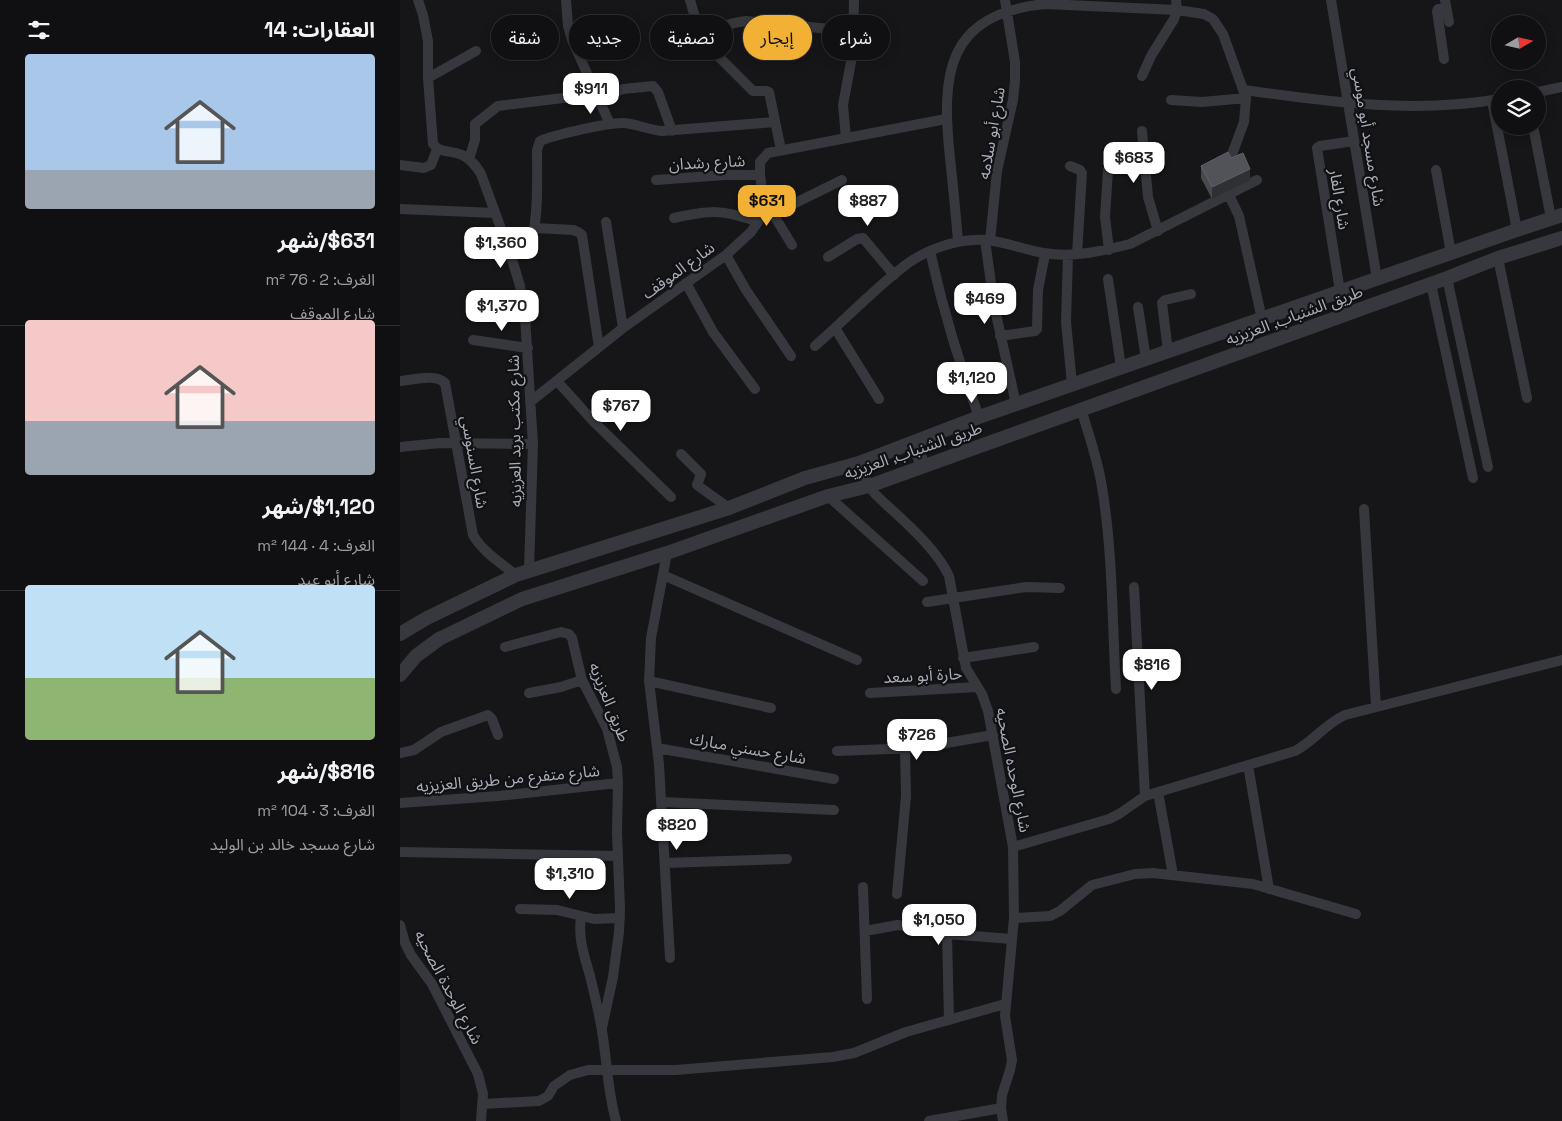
<!DOCTYPE html>
<html lang="ar">
<meta charset="utf-8">
<style>
:root{--surface:#101012;--page:#19191b;--text:#f1f3f6;--muted:#9c9d9f;--line:#303032;--accent:#f2b134}
body{margin:0;font-family:"Space Grotesk","Noto Sans Arabic",sans-serif;background:var(--page);color:var(--text);direction:rtl;height:100vh;display:flex;flex-direction:column;font-size:19px;white-space:nowrap}
*{box-sizing:border-box;margin:0}
p{font-size:16px;color:var(--muted)}
.icon{flex:none;width:28px;height:28px;fill:none;stroke:currentColor;stroke-width:2;stroke-linecap:round;stroke-linejoin:round}
.map{position:relative;flex:1;overflow:hidden;direction:ltr}
.sheet{display:flex;flex-direction:column;background:var(--surface);width:400px}
.sheet>*{flex:none}
.hud{position:absolute;left:15px;top:15px;width:475px;height:45px;direction:rtl;display:flex;gap:10px}
.needle{width:32px;rotate:81deg}
.controls{position:absolute;left:1091px;top:15px;display:grid;gap:10px}
.controls a{display:grid;place-items:center;width:55px;height:55px;border-radius:50%;background:var(--surface);box-shadow:0 2px 12px #0003,0 0 0 1px var(--line);font-size:25px}
.price{position:absolute;translate:-50% -42px;padding:0 11px;border-radius:10px;background:#fff;color:#222;font-size:16px;line-height:32px;filter:drop-shadow(0 1px 2px #0008)}
.price::after{content:'';position:absolute;left:50%;top:30px;width:15px;height:11px;margin-left:-8px;background:inherit;clip-path:polygon(0 0,100% 0,50% 100%)}
.price.selected{background:var(--accent);color:#111}
ul{padding:0;list-style:none}
li{display:grid;align-content:center;gap:10px;height:265px;padding:0 25px}
li+li{border-top:1px solid var(--line)}
li span{display:grid;place-items:center;height:155px;border-radius:5px;color:#555}
li>.icon{margin-inline-start:auto}
span .icon{width:90px;height:90px;fill:#fffc;stroke-width:1}
li b{font-size:21px}
h2{display:flex;justify-content:space-between;align-items:center;height:60px;padding:0 25px;font-size:21px}
.pill{padding:0 18px;border-radius:22px;background:var(--surface);box-shadow:0 2px 12px #0003,0 0 0 1px var(--line);font-size:18px;line-height:45px}
.pill.selected{background:var(--accent);color:#111}
main{display:flex;flex:1;min-height:0}
.map>svg:first-child{display:block}
.lines{fill:none;stroke-linecap:round;stroke-linejoin:round}
.minor{stroke:#37383d;stroke-width:10}
.tertiary{stroke:#37383d;stroke-width:14}
.wall{fill:#47494d}
.shaded-wall{fill:#2f3033}
.building{fill:#525359;stroke:#5f6168}
.labels{text-anchor:middle;stroke-width:4.5;stroke-linejoin:round;paint-order:stroke}
.street-label{font-size:16px;fill:#a8adb8;stroke:#111113}
</style>
<main>
<div class="map">
<svg width="1162" height="1121" viewBox="0 0 1162 1121">
<rect width="100%" height="100%" fill="#161618"/>
<g class="lines">
<path class="minor" d="M18 0 23 15 28 41V78L33 144C41 154 51 150 62 155 71 159 76 166 81 174L111 256 120 286 125 317 133 444 129 570
M166 0 168 26 172 40 210 124
M290 0 299 31 305 43 353 91H366L369 92 381 150
M931 0 977 279
M1045 0 1049 22
M302 37C317 28 328 23 346 21L452 31
M1044 59 1037 11 1038 9 1046 7
M742 76 751 56 774 19 777 10 776 0
M28 78 76 51
M844 90C931 102 1012 114 1100 99
M1138 92 1162 87
M198 98 223 89 253 86 258 92 272 131
M771 100 802 102 846 98
M1092 101 1117 230
M1133 126 1151 218
M742 131 748 197 758 231
M446 138 443 105 453 51 454 0
M69 159 75 140V124L98 106 196 94
M0 165 24 168 31 165 37 149
M670 166 680 170 682 173 677 254
M708 170 705 217 709 250
M1036 170 1051 253
M256 180 325 175H360
M829 195 839 216 862 319
M0 209 95 213
M370 209 392 245
M373 214 442 180
M274 218C311 210 322 209 358 222
M206 222 223 328
M135 228 173 230 178 232 182 235 199 347
M585 240 594 305 616 404
M590 241 597 171 613 100 615 81V62L605 0
M558 242C556 214 553 186 550 158 541 74 546 14 645 4L777 10 804 14 813 19 823 34 846 98 844 122 831 157
M530 251C543 310 558 361 579 417
M326 255 346 290 391 356
M668 255 666 322 672 384
M111 256C119 252 127 248 131 239 139 222 137 171 137 150L140 141C154 135 209 122 224 123 237 124 249 130 262 131L375 122
M428 257 457 239 463 238 494 275
M1098 258 1127 398
M1047 278 1088 467
M708 279 721 367
M286 283 313 332 355 389
M1031 284 1073 478
M940 291 917 148 920 146 954 141
M738 307 746 359
M435 328 479 399
M600 336 635 331 637 329 638 290 645 254
M73 340 128 348
M415 346C445 320 472 291 503 267 524 250 558 238 585 240 604 241 624 250 644 253 673 258 702 251 730 244L857 180
M768 351 762 303 765 300 791 294
M0 381C14 380 34 373 45 383L73 535C83 552 101 563 116 575
M157 381 193 421 271 497
M130 402 223 328 326 255 351 232 358 222 362 210 363 197 360 175V162L368 153 546 119
M681 409C689 435 698 461 702 487 713 553 712 622 716 689
M0 447 40 443 133 444
M281 454 301 474 297 485 329 508
M459 463 469 486 476 495C500 518 535 546 549 576L566 668 582 694 588 711 613 847 614 918 605 1016 612 1060 610 1070 602 1095 601 1108 603 1121
M428 496 523 581
M964 509 976 707
M267 553 251 638 249 681 259 764 270 958
M263 575 457 660
M734 587 745 796
M527 602 626 587 660 588
M105 647 161 632 169 634 172 638 182 680 207 729 217 767 218 783 217 832 220 909 219 932 213 977 202 1028
M563 658 634 647
M249 681 371 708
M129 693 161 687 182 680
M470 693 577 687
M257 748 434 779
M437 751 517 748 593 735
M0 753 14 750 41 732 88 715 92 719 98 735
M848 765 869 889
M758 792 773 875
M262 802 434 810
M0 803 98 796 218 783
M613 847 709 819 719 814 745 796 895 751C914 741 925 724 945 715L1162 660
M0 852 218 856
M265 863 387 859
M463 887 467 999
M497 894 506 796 505 749
M120 909 157 910 194 919 220 918
M181 916C178 940 184 954 190 976 194 992 198 1009 201 1025 207 1057 207 1090 216 1121
M614 918 650 916 660 911 692 885 735 874 753 873 853 884 956 914
M0 925 5 943 11 955 32 984 78 1074 83 1094 81 1121
M465 931 498 925 547 934 612 939
M547 934 549 1020
M83 1104 139 1101 148 1096 154 1086 170 1075 188 1070H276L433 1057 454 1053 506 1032 605 1004
M529 1121 601 1108"/>
<path class="tertiary" d="M514 442 523 466
M0 634 27 618 116 575 329 508 405 478 459 463 579 417 1117 230 1162 215
M0 675 16 656 39 639 122 599 267 553 428 496 469 486 1047 278 1098 258 1162 238"/>
</g>
<path class="wall" d="M831 158 850 181 812 199 801 178V166Z"/>
<path class="shaded-wall" d="M850 169V181L812 199V187Z"/>
<path class="building" d="M828 152 831 158 843 153 850 169 812 187 801 166Z"/>
<g class="labels">
<g class="street-label">
<text transform="translate(591 133) rotate(-80)" y="6">شارع أبو سلامه</text>
<text transform="translate(969 137) rotate(81)" y="6">شارع مسجد أبو موسي</text>
<text transform="translate(307 162) rotate(-3)" y="6">شارع رشدان</text>
<text transform="translate(940 199) rotate(81)" y="6">شارع الفار</text>
<text transform="translate(278 270) rotate(-36)" y="6">شارع الموقف</text>
<text transform="translate(894 315) rotate(-20)" y="6">طريق الشنباب, العزيزيه</text>
<text transform="translate(114 431) rotate(-91)" y="6">شارع مكتب بريد العزيزيه</text>
<text transform="translate(513 450) rotate(-19)" y="6">طريق الشنباب, العزيزيه</text>
<text transform="translate(75 462) rotate(80)" y="6">شارع السنوسي</text>
<text transform="translate(523 675) rotate(-3)" y="6">حارة أبو سعد</text>
<text transform="translate(210 702) rotate(68)" y="6">طريق العزيزيه</text>
<text transform="translate(348 748) rotate(10)" y="6">شارع حسني مبارك</text>
<text transform="translate(614 770) rotate(79)" y="6">شارع الوحده الصحيه</text>
<text transform="translate(108 778) rotate(-5)" y="6">شارع متفرع من طريق العزيزيه</text>
<text transform="translate(49 987) rotate(62)" y="6">شارع الوحدة الصحيه</text>
</g>
</g>
</svg>
<div class="controls">
<a><svg class="needle" viewBox="-14 -14 28 28"><path d="M0-13l5 13h-10z" fill="#e53935"/><path d="M0 13l5-13h-10z" fill="#9c9d9f"/></svg></a>
<a><svg class="icon" aria-label="layers" viewBox="0 0 24 24"><path d="M12 4l9 5-9 5-9-5zM3 14l9 5 9-5"/></svg></a>
</div>
<b class="price" style="left:191px;top:115px">$911</b>
<b class="price" style="left:734px;top:184px">$683</b>
<b class="price selected" style="left:367px;top:227px">$631</b>
<b class="price" style="left:468px;top:227px">$887</b>
<b class="price" style="left:101px;top:269px">$1,360</b>
<b class="price" style="left:585px;top:325px">$469</b>
<b class="price" style="left:102px;top:332px">$1,370</b>
<b class="price" style="left:572px;top:404px">$1,120</b>
<b class="price" style="left:221px;top:432px">$767</b>
<b class="price" style="left:752px;top:691px">$816</b>
<b class="price" style="left:517px;top:761px">$726</b>
<b class="price" style="left:277px;top:851px">$820</b>
<b class="price" style="left:170px;top:900px">$1,310</b>
<b class="price" style="left:539px;top:946px">$1,050</b>
<div class="hud">
<a class="pill">شراء</a>
<a class="pill selected">إيجار</a>
<a class="pill">تصفية</a>
<a class="pill">جديد</a>
<a class="pill">شقة</a>
</div>
</div>
<section class="sheet">
<h2>العقارات: 14<svg class="icon" aria-label="filters" viewBox="0 0 24 24"><path d="M4 7h16M4 17h16"/><circle cx="9" cy="7" r="2"/><circle cx="15" cy="17" r="2"/></svg></h2>
<ul>
<li><span style="background:linear-gradient(#a9c7e8 75%,#9aa5b1 0)"><svg class="icon" aria-label="home" viewBox="0 0 24 24"><path d="M3 11l9-7 9 7M6 9v11h12V9"/></svg></span><div><b>$631/شهر</b><p>الغرف: 2 · 76 m²</p><p>شارع الموقف</p></div></li>
<li><span style="background:linear-gradient(#f6c9c9 65%,#9aa5b1 0)"><svg class="icon" aria-label="home" viewBox="0 0 24 24"><path d="M3 11l9-7 9 7M6 9v11h12V9"/></svg></span><div><b>$1,120/شهر</b><p>الغرف: 4 · 144 m²</p><p>شارع أبو عيد</p></div></li>
<li><span style="background:linear-gradient(#bfe0f5 60%,#8fb573 0)"><svg class="icon" aria-label="home" viewBox="0 0 24 24"><path d="M3 11l9-7 9 7M6 9v11h12V9"/></svg></span><div><b>$816/شهر</b><p>الغرف: 3 · 104 m²</p><p>شارع مسجد خالد بن الوليد</p></div></li>
</ul>
</section>
</main>
